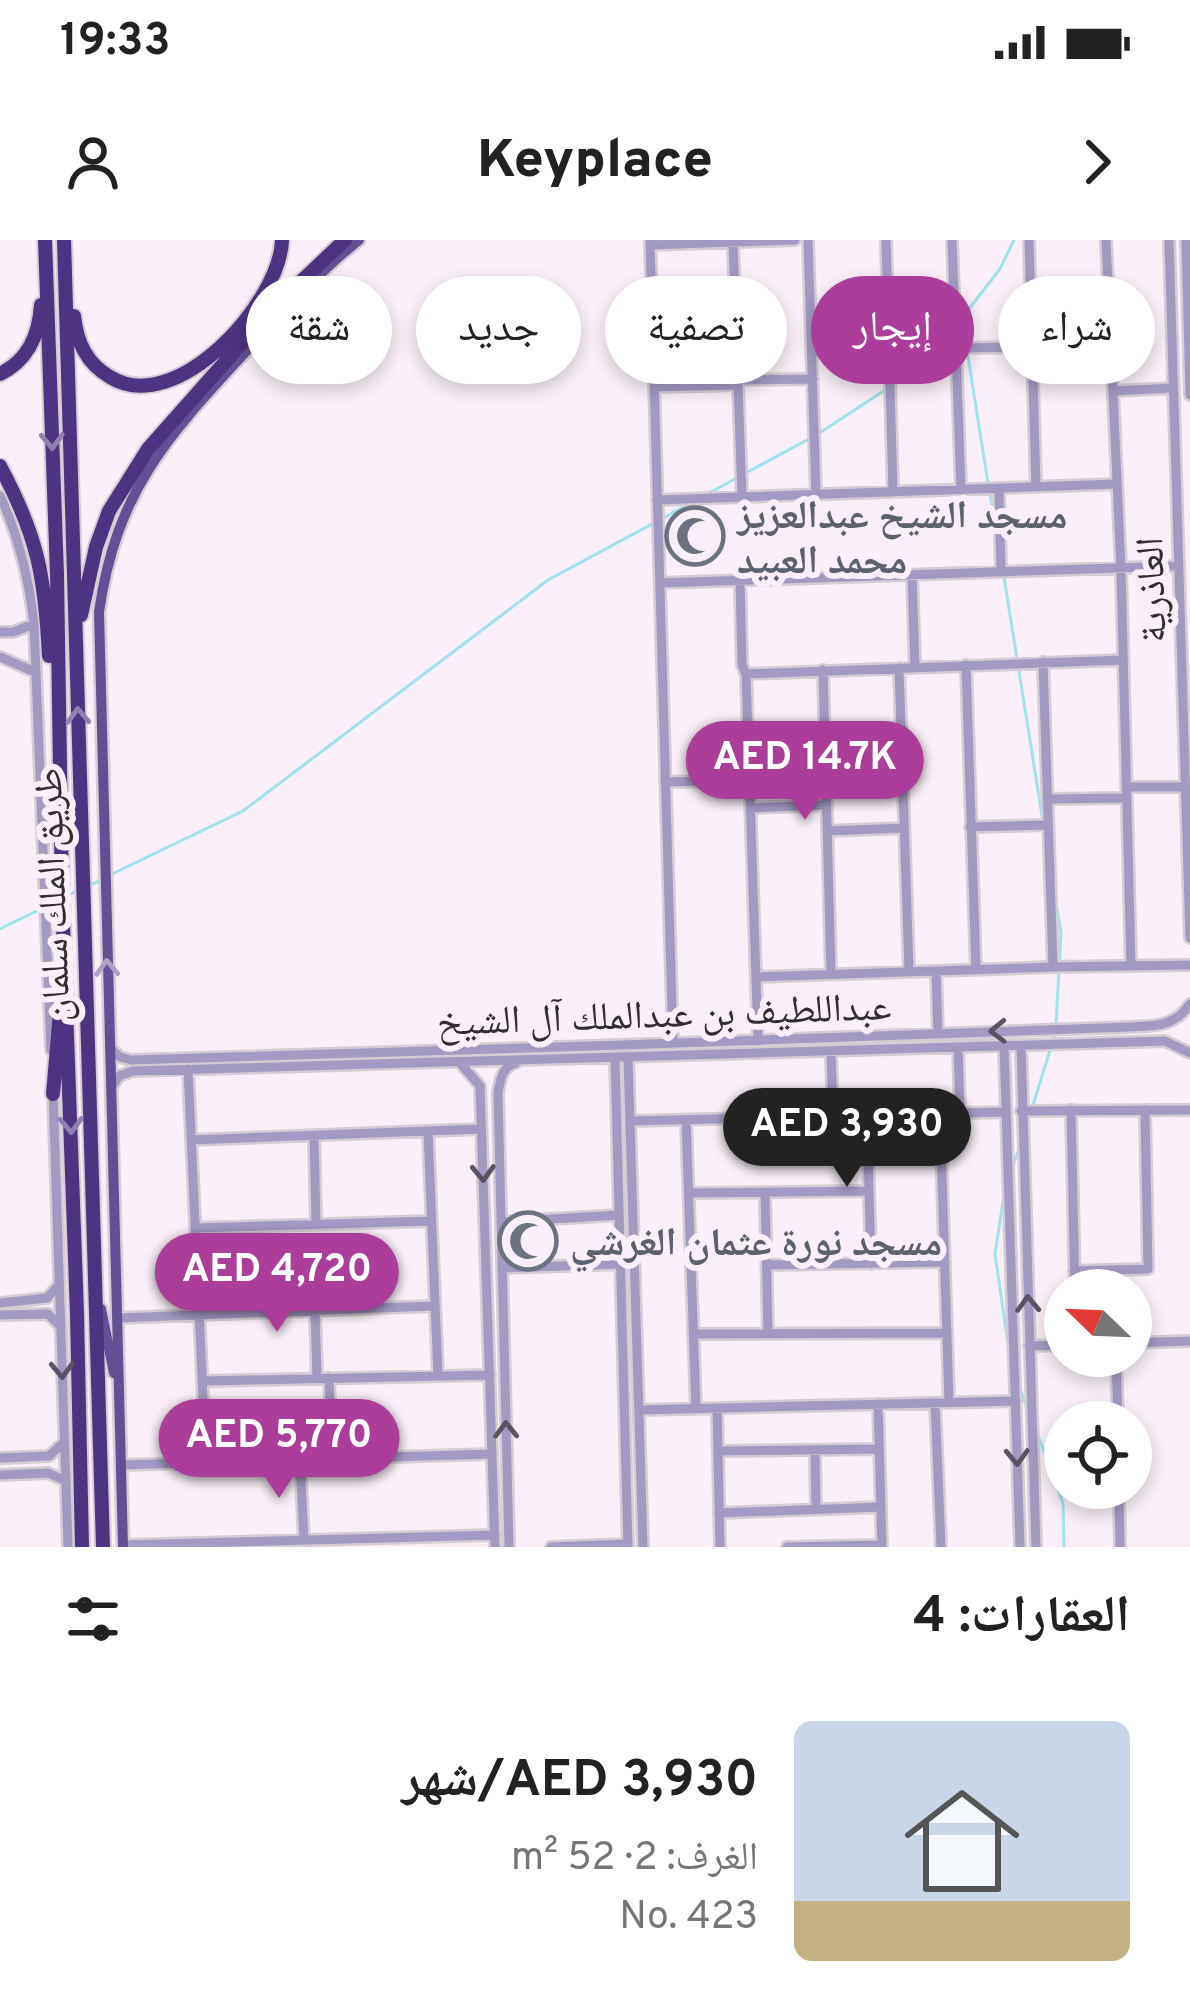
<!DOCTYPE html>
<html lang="ar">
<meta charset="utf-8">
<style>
:root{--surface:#fff;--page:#f6f6f6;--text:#222;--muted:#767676;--line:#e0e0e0;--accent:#ad3d9a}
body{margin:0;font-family:Overpass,"Noto Naskh Arabic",sans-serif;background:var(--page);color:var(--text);direction:rtl;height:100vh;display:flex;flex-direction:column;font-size:45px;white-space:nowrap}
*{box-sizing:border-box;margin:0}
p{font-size:39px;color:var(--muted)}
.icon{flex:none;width:66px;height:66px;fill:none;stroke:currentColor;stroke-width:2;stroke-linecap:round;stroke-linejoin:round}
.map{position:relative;height:1307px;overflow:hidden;direction:ltr}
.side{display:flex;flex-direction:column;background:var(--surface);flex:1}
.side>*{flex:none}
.banner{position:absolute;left:36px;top:36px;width:1119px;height:108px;direction:rtl;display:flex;gap:24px}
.needle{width:78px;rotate:293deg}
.buttons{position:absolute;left:1044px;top:1029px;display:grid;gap:24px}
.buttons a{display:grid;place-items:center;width:108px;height:108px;border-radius:50%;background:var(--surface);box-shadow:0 6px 18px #0003;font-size:60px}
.price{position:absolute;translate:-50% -102px;padding:0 27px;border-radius:42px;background:var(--accent);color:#fff;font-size:39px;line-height:78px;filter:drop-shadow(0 3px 6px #0008)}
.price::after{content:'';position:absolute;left:50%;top:72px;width:36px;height:27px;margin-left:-18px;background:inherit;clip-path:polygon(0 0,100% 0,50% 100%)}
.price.active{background:#222;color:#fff}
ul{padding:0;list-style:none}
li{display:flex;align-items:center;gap:36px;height:300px;padding:0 60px}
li+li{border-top:3px solid var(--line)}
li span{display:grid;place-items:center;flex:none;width:336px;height:240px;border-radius:18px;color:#555}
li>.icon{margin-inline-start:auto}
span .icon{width:144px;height:144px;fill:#fffc;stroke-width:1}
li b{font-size:51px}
h2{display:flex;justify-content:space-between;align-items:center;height:144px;padding:0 60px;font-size:51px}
.tag{padding:0 42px;border-radius:54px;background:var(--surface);box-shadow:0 6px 18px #0003;font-size:42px;line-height:108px}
.tag.active{background:var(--accent);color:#fff}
.status{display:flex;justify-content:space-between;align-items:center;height:84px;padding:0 60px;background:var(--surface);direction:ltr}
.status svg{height:33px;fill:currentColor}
header{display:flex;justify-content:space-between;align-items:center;height:156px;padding:0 60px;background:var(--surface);font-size:54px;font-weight:800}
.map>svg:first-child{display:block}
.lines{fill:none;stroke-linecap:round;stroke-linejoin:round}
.stream{stroke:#9ee2eb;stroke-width:3}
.minor-casing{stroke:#d6ccd4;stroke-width:14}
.major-casing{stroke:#d6ccd4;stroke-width:15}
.highway-casing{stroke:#d6ccd4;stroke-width:18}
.minor{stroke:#a39ac2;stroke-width:9}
.major{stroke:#634f95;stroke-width:10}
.highway{stroke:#4e3383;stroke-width:14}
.oneway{stroke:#937eb2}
.oneway2{stroke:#ae9fc6}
.oneway3{stroke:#595363}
.labels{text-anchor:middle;stroke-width:12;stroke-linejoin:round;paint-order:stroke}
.worship-label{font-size:39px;font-weight:bold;fill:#5b616d;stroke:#faeff8;text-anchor:start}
.street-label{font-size:39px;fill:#312d30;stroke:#faeff8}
</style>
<div class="status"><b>19:33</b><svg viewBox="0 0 49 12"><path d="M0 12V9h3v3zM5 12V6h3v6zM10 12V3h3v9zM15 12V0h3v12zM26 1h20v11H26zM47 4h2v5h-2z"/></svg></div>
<header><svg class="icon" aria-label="forward" viewBox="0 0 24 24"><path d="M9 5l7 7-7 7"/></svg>Keyplace<svg class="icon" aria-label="person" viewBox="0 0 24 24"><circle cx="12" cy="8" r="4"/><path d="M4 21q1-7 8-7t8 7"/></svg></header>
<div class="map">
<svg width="1190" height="1307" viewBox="0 0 1190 1307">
<rect width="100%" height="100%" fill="#faeff8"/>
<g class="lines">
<path class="stream" d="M962 79 988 243
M958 83 1000 29 1014 0
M893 145 952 91
M818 194 885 150
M744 234 809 199
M707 254 735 239
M990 254 995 286
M1004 337 1043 582
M112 634 243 571 548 340 693 262
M92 644 99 641
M71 654 75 652
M1055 657 1061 693 1056 785
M0 689 41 669
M1033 865 1055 794
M1012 928 1021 903
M1005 948 995 1014 1009 1111
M1018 1143 1027 1168
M1037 1193 1063 1263 1064 1307"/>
<defs>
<path id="minor" d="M650 0 673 804
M808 0 816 255
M886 0 893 252
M952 0 961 249
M1029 0 1036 247
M1106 0 1121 329 1131 726
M1169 0 1190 698
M1186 0 1190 155
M733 3 742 257
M650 5 795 0
M956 108 1032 107
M812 112 889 111
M1033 132 1112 130
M738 140 813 139
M654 147 738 145
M1113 151 1173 148
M999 248 1001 332
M0 256C19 297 29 339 34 384L51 810
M657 260 1117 244
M912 335 915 427
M740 340 742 425 746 434 758 801
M660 343 1179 326
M0 392H13L34 384
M0 417 35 432
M1043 422 1053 727
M966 425 976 730
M899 428 909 731
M823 430 831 734
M746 434 1123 420
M665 542 751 540
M1126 547H1186
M1048 559 1126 558
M751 568 827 565
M970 587 1048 585
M827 591 904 588
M936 731 938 793
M757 737 1053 727 1190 725
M1004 806 1020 1307
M1021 806 1036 1307
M958 807 960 873
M110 808 120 817 131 820C464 812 796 798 1129 787 1155 786 1174 787 1190 764
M831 811 833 876
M615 818 628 1307
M628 818 643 1307
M460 823 480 846 495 1307
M188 829 206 1223
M113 845 119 836 133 831 1065 804 1165 801 1190 813
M53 851 68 1307
M1071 870 1075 1050
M1021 871 1190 870
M940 873 949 1162
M867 875 871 1024
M686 880 696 1169
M630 881 1005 872
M428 891 438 1136
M314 896 316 983
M191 900 481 889
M689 953 869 951
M765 953 768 1094
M501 982 619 975
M195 988 432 981
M767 1025 945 1022
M503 1028 621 1024
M1074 1031 1148 1029 1145 870
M0 1063 47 1058 59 1045
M315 1071 317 1139
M0 1075 48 1074 61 1087
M118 1078 434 1066
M693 1094 947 1093
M1131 1103 1190 1101
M1029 1106 1065 1105
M1116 1116 1118 1182
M329 1138 332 1219
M202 1141 490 1135
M935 1163 941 1307
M878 1164 882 1307
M717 1168 720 1307
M639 1170 1016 1161
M718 1211 879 1209
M815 1211 816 1269
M0 1218 49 1216 64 1202
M300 1220 304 1300
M121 1225 492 1214
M0 1235 48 1233 66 1241
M1119 1248 1120 1307
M719 1273 881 1267
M123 1305 495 1295
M509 1307 498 853C500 841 502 826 516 823
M551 1307 628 1304
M787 1307 882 1305"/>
<path id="major" d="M101 1069 114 1133
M123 1307 99 372C117 246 171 193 253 104 287 68 321 30 359 0"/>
<path id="highway" d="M45 0 57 334 62 656 77 1074 82 1307
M64 0 103 1307
M74 76C77 102 86 123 110 137 176 178 280 63 282 0
M0 134C28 120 39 96 41 65
M0 226C38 297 45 337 49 416
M81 375 96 307 109 271 148 209 273 68 345 0
M53 854 60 772"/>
</defs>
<use href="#minor" class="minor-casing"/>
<use href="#major" class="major-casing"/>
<use href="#highway" class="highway-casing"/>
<use href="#minor" class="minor"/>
<use href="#major" class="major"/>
<use href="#highway" class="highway"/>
</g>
<defs><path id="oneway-chevron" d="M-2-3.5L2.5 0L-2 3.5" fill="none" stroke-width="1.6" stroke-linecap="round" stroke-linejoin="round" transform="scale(3)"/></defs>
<g class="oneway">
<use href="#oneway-chevron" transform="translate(52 201) rotate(88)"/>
<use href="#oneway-chevron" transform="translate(78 476) rotate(-92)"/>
<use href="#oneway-chevron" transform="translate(71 885) rotate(88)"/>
</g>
<use class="oneway2" href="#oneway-chevron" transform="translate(107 728) rotate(-92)"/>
<g class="oneway3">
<use href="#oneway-chevron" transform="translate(998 791) rotate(179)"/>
<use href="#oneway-chevron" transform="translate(483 933) rotate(88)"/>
<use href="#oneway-chevron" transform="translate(1028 1064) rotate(-92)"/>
<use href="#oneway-chevron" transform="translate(62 1130) rotate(88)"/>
<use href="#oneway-chevron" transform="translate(506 1190) rotate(-91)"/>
<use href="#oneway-chevron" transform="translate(1017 1217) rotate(88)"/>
</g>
<defs>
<symbol id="mosque-ring" viewBox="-11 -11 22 22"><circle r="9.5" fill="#faeff8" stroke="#6b7280" stroke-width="1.5"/><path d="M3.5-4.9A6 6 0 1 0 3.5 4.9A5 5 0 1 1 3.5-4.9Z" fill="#6b7280"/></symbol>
</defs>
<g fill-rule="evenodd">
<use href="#mosque-ring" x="662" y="263" width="66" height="66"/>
<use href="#mosque-ring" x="495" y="968" width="66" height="66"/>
</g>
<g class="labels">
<g class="worship-label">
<text x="737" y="288">مسجد الشيخ عبدالعزيز<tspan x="737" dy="45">محمد العبيد</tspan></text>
<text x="570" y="1015">مسجد نورة عثمان الغرشي</text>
</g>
<g class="street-label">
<text transform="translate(1150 350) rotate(-92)" y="14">العاذرية</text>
<text transform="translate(51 655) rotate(-92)" y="14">طريق الملك سلمان</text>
<text transform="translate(664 773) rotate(-2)" y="14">عبداللطيف بن عبدالملك آل الشيخ</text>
</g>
</g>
</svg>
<div class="buttons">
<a><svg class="needle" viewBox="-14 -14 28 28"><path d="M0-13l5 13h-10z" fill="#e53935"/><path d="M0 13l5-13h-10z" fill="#767676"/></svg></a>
<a><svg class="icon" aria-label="locate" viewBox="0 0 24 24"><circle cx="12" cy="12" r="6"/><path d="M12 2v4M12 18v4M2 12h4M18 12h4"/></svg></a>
</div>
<b class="price" style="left:805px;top:583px">AED 14.7K</b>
<b class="price active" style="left:847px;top:950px">AED 3,930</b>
<b class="price" style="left:277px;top:1095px">AED 4,720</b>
<b class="price" style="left:279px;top:1261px">AED 5,770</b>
<div class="banner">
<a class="tag">شراء</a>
<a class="tag active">إيجار</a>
<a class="tag">تصفية</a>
<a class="tag">جديد</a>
<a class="tag">شقة</a>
</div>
</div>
<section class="side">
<h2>العقارات: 4<svg class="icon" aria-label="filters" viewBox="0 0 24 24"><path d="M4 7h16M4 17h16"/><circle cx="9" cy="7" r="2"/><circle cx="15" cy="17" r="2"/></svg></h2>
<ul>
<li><span style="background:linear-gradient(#c9d6e8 75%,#c2b280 0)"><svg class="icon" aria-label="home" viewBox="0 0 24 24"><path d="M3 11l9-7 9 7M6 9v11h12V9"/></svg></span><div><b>AED 3,930/شهر</b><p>الغرف: 2 · 52 m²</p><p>No. 423</p></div></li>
</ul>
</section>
